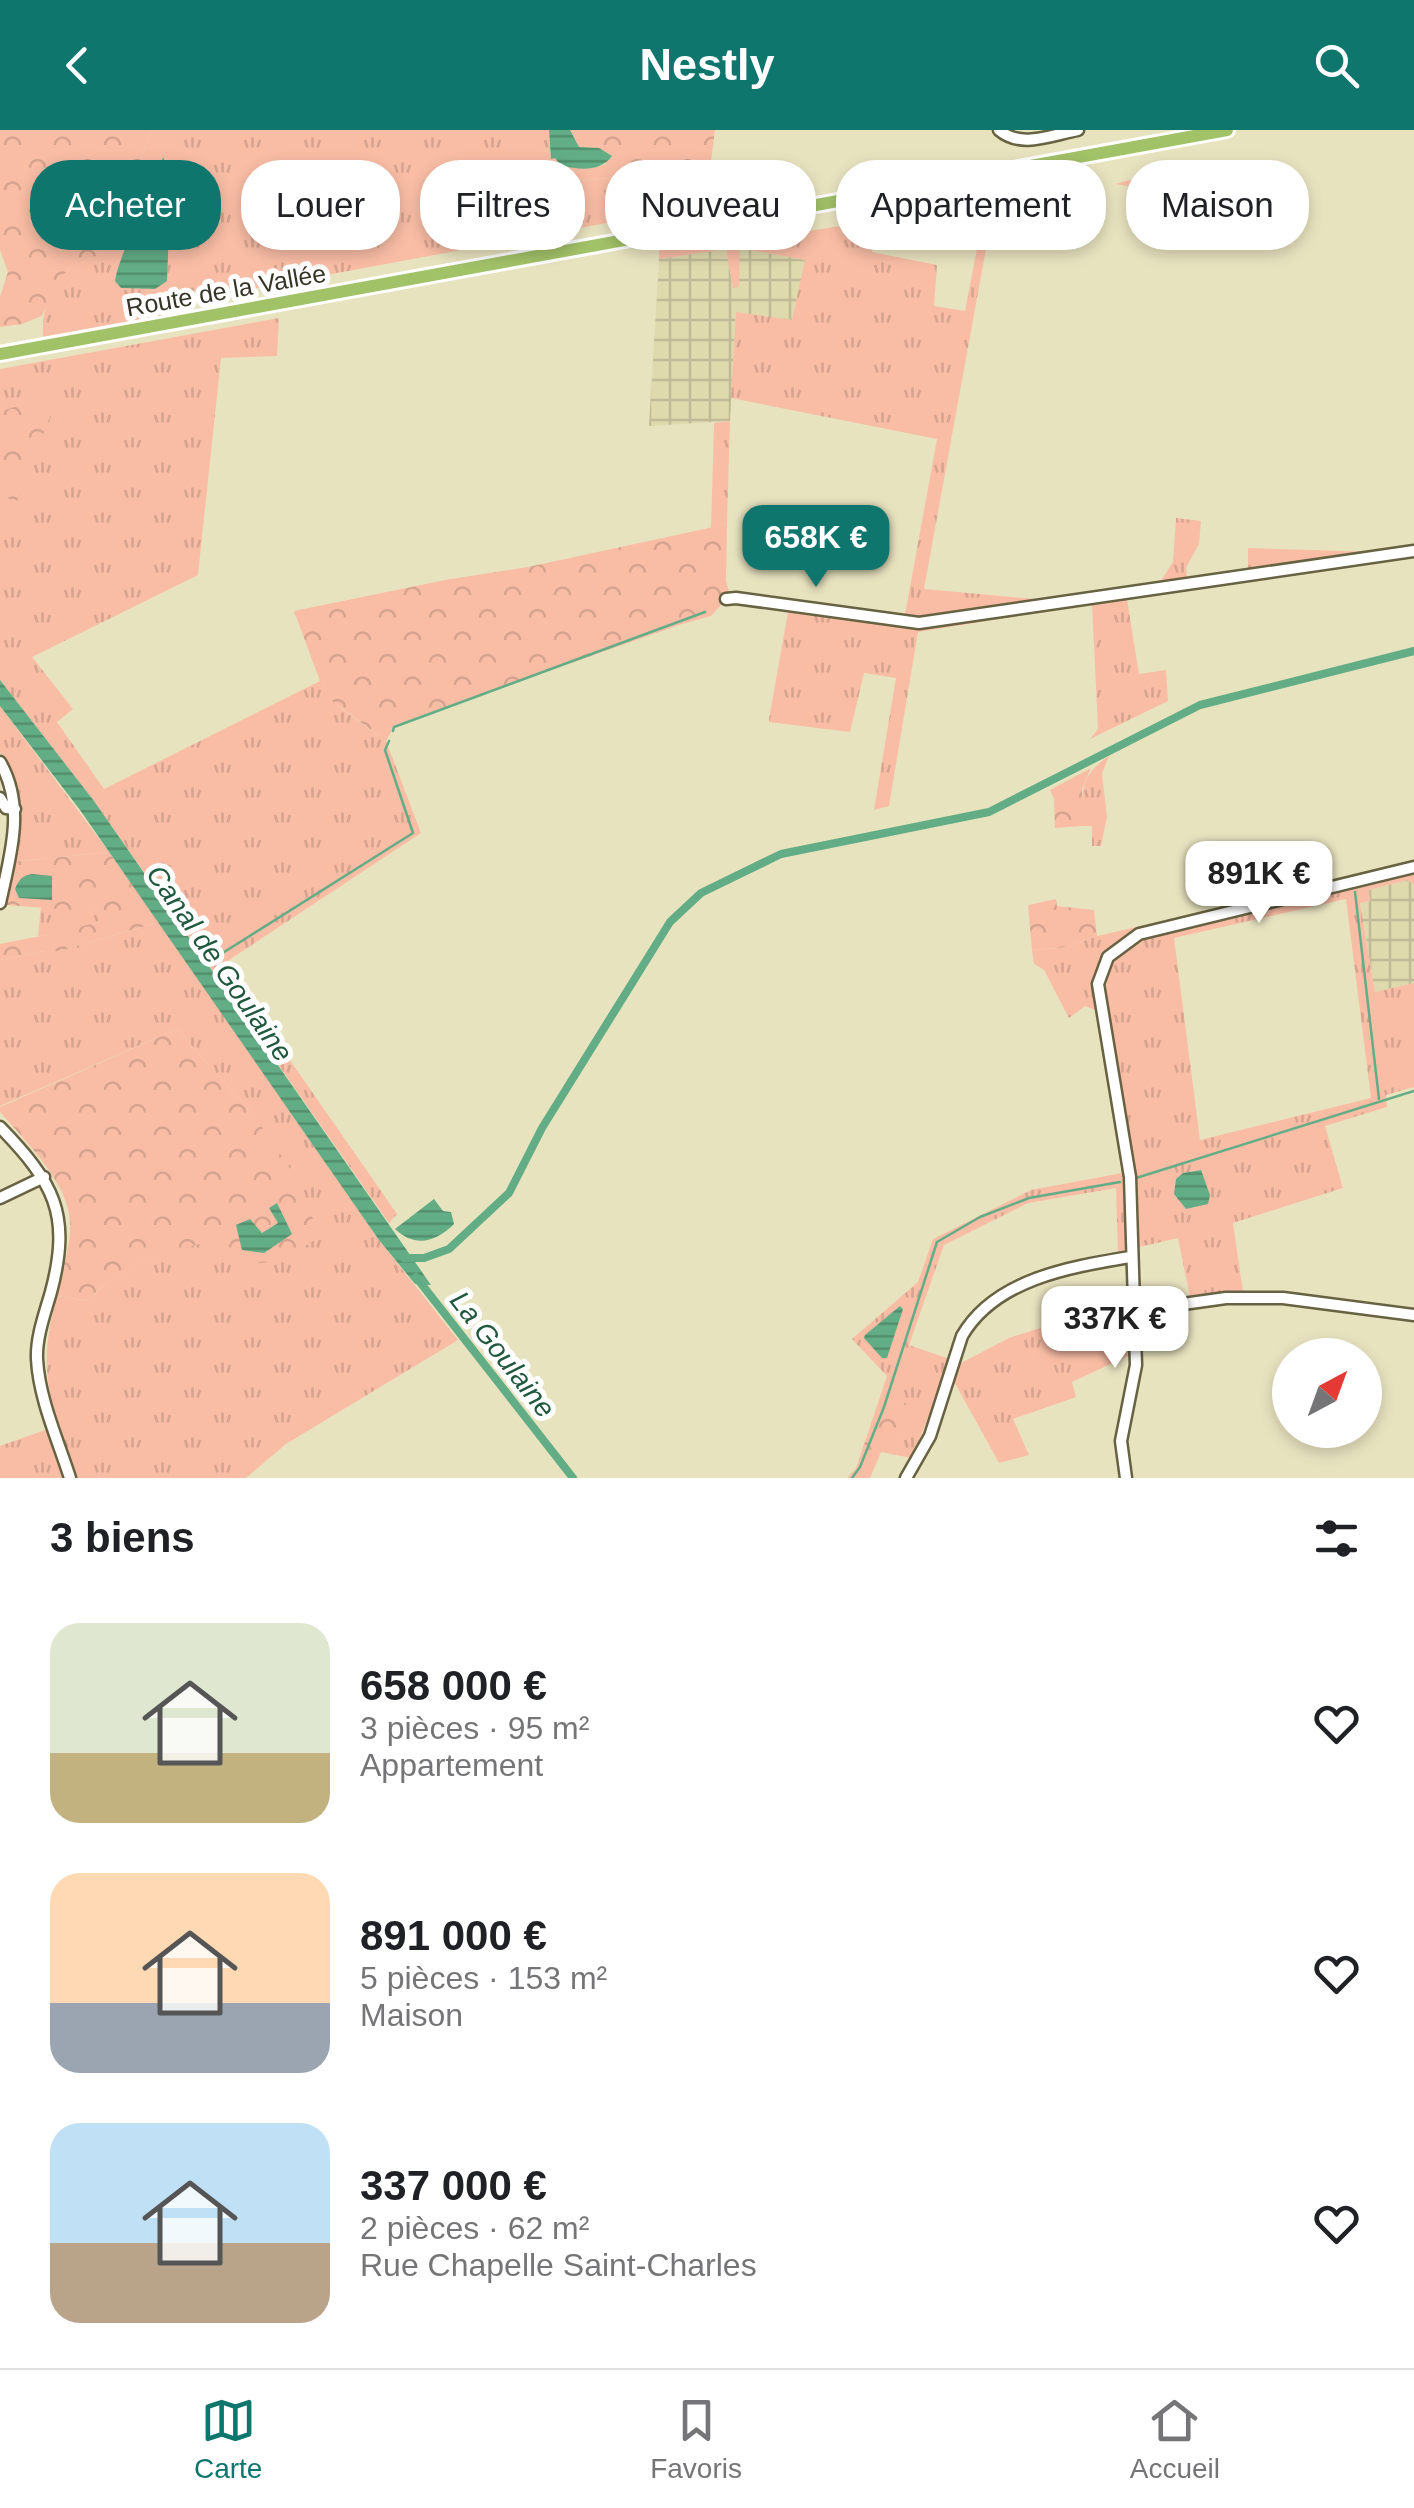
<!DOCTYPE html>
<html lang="fr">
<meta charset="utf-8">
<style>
:root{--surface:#fff;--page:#f2f2f2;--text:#202124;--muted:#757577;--line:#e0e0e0;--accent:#0f766e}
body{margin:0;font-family:Helvetica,sans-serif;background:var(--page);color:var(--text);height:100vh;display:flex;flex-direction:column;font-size:38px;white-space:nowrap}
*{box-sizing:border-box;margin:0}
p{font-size:32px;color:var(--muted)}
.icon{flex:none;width:55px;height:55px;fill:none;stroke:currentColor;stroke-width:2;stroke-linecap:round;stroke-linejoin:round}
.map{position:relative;height:1348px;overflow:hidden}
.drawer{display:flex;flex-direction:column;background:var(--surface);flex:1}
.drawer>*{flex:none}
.top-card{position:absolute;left:30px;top:30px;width:1355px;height:90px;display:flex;gap:20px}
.needle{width:65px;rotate:41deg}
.controls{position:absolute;left:1272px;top:1208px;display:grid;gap:20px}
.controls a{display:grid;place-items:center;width:110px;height:110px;border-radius:50%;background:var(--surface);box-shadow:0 5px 15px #0003;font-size:50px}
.price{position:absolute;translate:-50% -85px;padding:0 22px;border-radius:20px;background:#fff;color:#222;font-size:32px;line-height:65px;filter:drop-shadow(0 2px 5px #0008)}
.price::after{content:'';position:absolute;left:50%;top:60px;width:30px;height:22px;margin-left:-15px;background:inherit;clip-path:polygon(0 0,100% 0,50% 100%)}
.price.active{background:var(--accent);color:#fff}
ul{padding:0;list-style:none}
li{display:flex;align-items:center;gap:30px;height:250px;padding:0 50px}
li span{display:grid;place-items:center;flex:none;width:280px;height:200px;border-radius:30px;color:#555}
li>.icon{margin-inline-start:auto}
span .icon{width:120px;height:120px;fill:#fffc;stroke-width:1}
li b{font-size:42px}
h2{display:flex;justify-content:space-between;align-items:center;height:120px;padding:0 50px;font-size:42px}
.tag{padding:0 35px;border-radius:40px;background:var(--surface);box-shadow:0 5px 15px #0003;font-size:35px;line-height:90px}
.tag.active{background:var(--accent);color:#fff}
header{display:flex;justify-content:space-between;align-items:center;height:130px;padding:0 50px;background:var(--accent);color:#fff;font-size:45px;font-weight:700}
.tabs{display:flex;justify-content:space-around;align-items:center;height:140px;border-top:2px solid var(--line);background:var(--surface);font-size:28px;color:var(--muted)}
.tabs a{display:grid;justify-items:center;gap:5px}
.tabs .active{color:var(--accent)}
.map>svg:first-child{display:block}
.industrial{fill:url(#industrial-grid)}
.grass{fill:url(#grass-tufts);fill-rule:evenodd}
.forest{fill:url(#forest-crowns)}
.water{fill:url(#water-rules)}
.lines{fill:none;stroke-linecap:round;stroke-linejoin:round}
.stream{stroke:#63ad86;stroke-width:2.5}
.canal{stroke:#63ad86;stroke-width:8}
.minor-casing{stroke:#676242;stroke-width:15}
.major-casing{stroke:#fff;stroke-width:18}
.minor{stroke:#fff;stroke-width:10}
.major{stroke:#a2c268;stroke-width:12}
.labels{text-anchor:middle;stroke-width:10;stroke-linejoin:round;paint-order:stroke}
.street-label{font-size:25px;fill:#363426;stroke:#fff}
.water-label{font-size:28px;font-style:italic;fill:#20583d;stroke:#fff}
</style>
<header><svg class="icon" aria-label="back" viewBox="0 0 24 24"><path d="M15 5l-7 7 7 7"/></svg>Nestly<svg class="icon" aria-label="search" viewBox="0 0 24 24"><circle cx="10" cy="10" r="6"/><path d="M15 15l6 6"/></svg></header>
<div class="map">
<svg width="1414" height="1348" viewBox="0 0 1414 1348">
<defs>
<pattern id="industrial-grid" width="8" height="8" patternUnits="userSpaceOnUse" patternTransform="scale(2.5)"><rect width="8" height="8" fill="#dfd9ae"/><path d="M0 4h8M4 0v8" fill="none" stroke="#c0bb96"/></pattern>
<pattern id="grass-tufts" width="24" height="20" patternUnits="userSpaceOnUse" patternTransform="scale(2.5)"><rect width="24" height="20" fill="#f9bda5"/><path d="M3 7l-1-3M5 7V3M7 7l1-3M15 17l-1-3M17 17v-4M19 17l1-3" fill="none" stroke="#d6a38e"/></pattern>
<pattern id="forest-crowns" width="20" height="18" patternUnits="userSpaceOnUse" patternTransform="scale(2.5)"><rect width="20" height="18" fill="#f9bda5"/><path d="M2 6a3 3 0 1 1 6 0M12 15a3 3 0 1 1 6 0" fill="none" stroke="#d6a38e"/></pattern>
<pattern id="water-rules" width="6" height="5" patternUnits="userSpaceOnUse" patternTransform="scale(2.5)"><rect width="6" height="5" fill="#63ad86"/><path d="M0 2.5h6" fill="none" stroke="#528e6d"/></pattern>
</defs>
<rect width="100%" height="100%" fill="#e8e3bf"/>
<path class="industrial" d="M739 118 806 130 792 190 736 183 730 291 649 296 659 129 726 119 733 157 739 156Z
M1407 750 1414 754V853L1375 862 1360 773 1370 771 1368 760Z"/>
<path class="grass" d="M151 0H549L551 29 578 51 629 46 707 63 704 75 235 162 186 161 183 169 187 181 43 207C42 184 48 155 68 140 83 129 98 129 110 114Z
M1202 32 1194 67 1115 54Z
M967 86H992L924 459 1046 470 1160 452 1173 432 1176 388 1201 391 1199 414 1186 438 1187 449 1248 438V418L1374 422V432L1268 445 1127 469 1139 544 1166 540 1168 571 1090 609 1098 599 1092 474 918 502 889 676 874 680 896 548 864 543 850 602 769 592V589L790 471 904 490 937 309 731 268 736 182 792 190 805 130 740 118 739 157 733 158 726 119 659 129V121L723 105H782L893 88 915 89 883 108 874 107 872 122 937 135 934 176 965 181 979 108 966 104Z
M279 188 277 226 221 228 198 445 32 527 73 579 57 592 104 659 320 551 339 577 386 611 421 703 223 834 397 1084 389 1093 94 671 0 550V239Z
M730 291 727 394 711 398 714 293Z
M0 576 109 722 12 732 20 687 10 640 0 622Z
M1109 626 1102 644 1107 687 1101 716H1092V696H1082C1082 662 1079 646 1109 626Z
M1414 733V754L1407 750 1369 760 1370 771 1360 773 1375 862 1414 853V957L1386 965 1387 977 1325 996 1343 1058 1233 1093 1243 1162 1190 1167 1178 1108 1118 1122 1116 1058 1028 1073 944 1115 909 1215 961 1233 1009 1208 1040 1198 1126 1180 1130 1225 1072 1252 1076 1267 1013 1289 1029 1325 999 1333 956 1255 943 1250 912 1328 896 1325 907 1274 880 1267 887 1246 852 1209 918 1152 933 1109 1031 1060 1122 1043 1095 880 1085 876 1069 888 1044 840 1034 834 1032 820 1068 817 1097 806ZM1346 769 1371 968 1200 1010 1174 808Z
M41 776 101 782V790L63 805 38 806Z
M159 792 379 1110 458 1210 286 1314 246 1348H0V1316L59 1295C42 1248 44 1214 57 1166L89 1171C122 1130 176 1121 224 1106L255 987 177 899 0 976V830L44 821H60Z"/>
<path class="forest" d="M0 0H151L110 114C98 129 81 130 67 141 53 153 50 170 42 186L22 194 0 197V167L8 142 0 120Z
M570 0H715L707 63 629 46 578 51 561 44 551 29 555 28 561 36 593 38 606 34 599 18 579 17Z
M57 269 17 372 0 365V282L25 273Z
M727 394 726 451 730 465 711 486 682 494 395 595 386 611 333 572 320 551 294 481 445 450 528 437Z
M1091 638 1082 659V696L1055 698 1054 669 1050 660Z
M109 722 159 792 60 821H44L0 830V814C37 806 65 804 101 790L100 782 5 775 12 732Z
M1056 769 1057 776 1094 780 1097 806 1068 817 1032 820 1028 775Z
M177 899 255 987 289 1037 321 1106 281 1131 236 1135 224 1107C175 1122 122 1130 89 1171L57 1166C62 1144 70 1119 70 1095 71 1055 25 1011 0 982V977Z
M880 1267 908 1274 896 1325 881 1322 870 1348H847L856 1338Z"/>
<path class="water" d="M570 0 579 17 599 18 612 26C599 43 580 39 561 36L555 28 551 29 549 0Z
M163 27 171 46 167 151 155 159 121 158 115 151 117 141 138 81 159 42Z
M0 550 94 671 431 1155 415 1154 379 1110 80 680 0 576Z
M32 744 52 746V770L19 768 15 759C19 749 22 746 32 744Z
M1201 1040 1210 1065 1208 1074 1186 1079 1174 1064 1176 1049 1183 1043Z
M434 1069 443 1081 451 1082 454 1094C436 1112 415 1118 395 1099Z
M277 1073 292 1104 264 1123 242 1120 236 1095 250 1089 262 1103 278 1093 269 1078Z
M900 1176 903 1179 887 1228H882L864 1208 865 1205Z"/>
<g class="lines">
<path class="stream" d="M393 601 394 597 705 482
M1355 762 1379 969
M213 829 413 703 385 620 389 611
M1136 1048 1414 961
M852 1348 860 1337 884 1277 937 1112 980 1087 1029 1068 1120 1052"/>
<path class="canal" d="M404 1128H424L449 1119 509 1063 542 998 670 792 701 763 781 724 989 682 1200 575 1414 521
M416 1147 573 1348"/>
<defs>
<path id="minor" d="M999 0C1021 19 1051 5 1078 0
M726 469 736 468 919 493 1414 421
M0 632C26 677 10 726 0 773
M0 668 6 678 15 679
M0 997C53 1052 72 1083 51 1162 45 1183 36 1207 37 1229 39 1269 58 1310 70 1348
M0 1068 44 1047
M1133 1181 1226 1168H1283L1414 1185
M906 1348 930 1306 962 1206C995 1149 1070 1137 1130 1127
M1126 1348 1121 1311 1136 1235 1130 1047 1098 854 1108 827 1139 804 1414 737"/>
<path id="major" d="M0 224 1227 0"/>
</defs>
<use href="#minor" class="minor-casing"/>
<use href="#major" class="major-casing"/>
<use href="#minor" class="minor"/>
<use href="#major" class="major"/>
</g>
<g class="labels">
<g class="street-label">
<text transform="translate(226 160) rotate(-10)" y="9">Route de la Vallée</text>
</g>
<g class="water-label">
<text transform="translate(220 833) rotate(55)" y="10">Canal de Goulaine</text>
<text transform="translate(503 1224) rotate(52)" y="10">La Goulaine</text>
</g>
</g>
</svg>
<div class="controls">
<a><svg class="needle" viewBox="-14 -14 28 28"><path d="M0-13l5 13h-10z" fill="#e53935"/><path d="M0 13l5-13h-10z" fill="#757577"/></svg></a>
</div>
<b class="price active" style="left:816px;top:460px">658K €</b>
<b class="price" style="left:1259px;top:796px">891K €</b>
<b class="price" style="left:1115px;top:1241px">337K €</b>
<div class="top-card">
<a class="tag active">Acheter</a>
<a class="tag">Louer</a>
<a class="tag">Filtres</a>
<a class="tag">Nouveau</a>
<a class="tag">Appartement</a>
<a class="tag">Maison</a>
</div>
</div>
<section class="drawer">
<h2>3 biens<svg class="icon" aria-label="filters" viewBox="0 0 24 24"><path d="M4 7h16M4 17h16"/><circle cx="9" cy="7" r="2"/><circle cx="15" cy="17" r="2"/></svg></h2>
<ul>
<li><span style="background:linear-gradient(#dfe7d0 65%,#c2b280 0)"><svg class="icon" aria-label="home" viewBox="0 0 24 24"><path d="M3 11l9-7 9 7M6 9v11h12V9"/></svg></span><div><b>658 000 €</b><p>3 pièces · 95 m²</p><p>Appartement</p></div><svg class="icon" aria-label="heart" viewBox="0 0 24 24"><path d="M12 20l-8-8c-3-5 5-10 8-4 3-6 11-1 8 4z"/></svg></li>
<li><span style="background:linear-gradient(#ffd9b3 65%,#9aa5b1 0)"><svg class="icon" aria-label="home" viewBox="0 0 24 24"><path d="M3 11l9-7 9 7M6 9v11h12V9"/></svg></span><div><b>891 000 €</b><p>5 pièces · 153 m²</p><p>Maison</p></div><svg class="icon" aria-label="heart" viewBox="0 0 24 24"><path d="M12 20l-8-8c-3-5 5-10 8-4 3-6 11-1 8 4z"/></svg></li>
<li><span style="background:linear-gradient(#bfe0f5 60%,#b9a48a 0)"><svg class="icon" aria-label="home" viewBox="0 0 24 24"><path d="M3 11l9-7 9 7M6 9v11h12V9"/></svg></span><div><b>337 000 €</b><p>2 pièces · 62 m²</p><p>Rue Chapelle Saint-Charles</p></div><svg class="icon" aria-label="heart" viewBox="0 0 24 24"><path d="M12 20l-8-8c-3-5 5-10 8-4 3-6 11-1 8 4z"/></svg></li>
</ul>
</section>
<nav class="tabs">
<a class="active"><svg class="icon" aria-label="map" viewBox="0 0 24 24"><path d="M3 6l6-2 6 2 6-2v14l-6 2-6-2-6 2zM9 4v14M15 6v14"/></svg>Carte</a>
<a><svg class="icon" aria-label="saved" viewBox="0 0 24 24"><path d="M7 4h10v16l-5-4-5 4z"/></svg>Favoris</a>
<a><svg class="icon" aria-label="home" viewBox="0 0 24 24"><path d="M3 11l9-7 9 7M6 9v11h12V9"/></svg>Accueil</a>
</nav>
